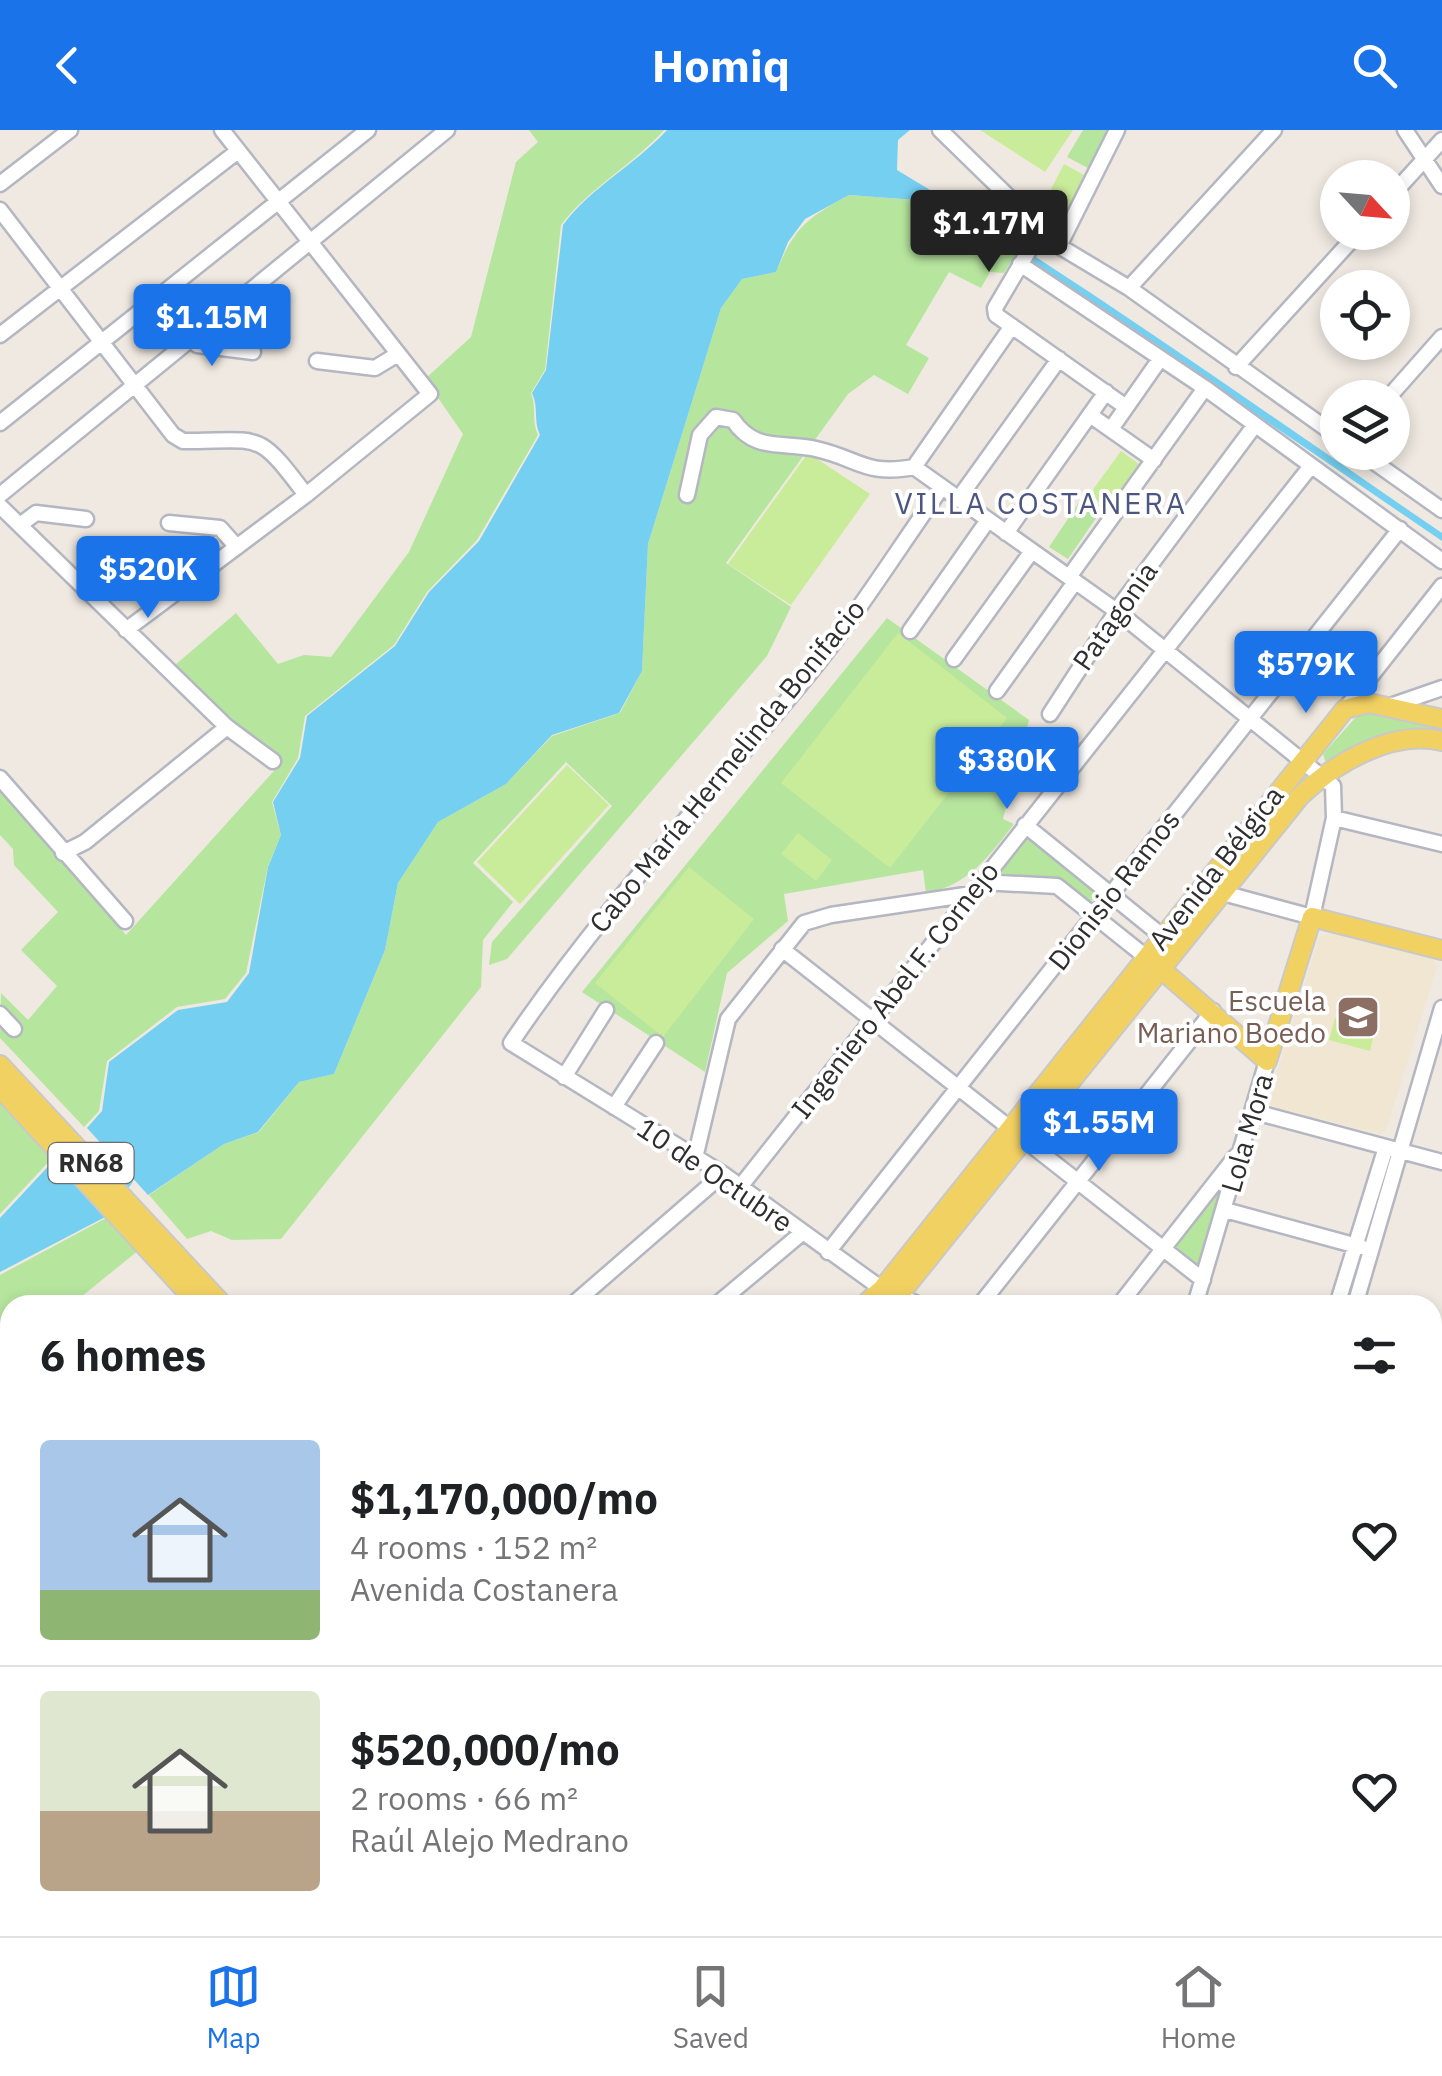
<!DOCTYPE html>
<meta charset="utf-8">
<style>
:root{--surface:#fff;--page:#f6f6f6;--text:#202124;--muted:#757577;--line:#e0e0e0;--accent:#1a73e8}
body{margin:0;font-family:"IBM Plex Sans",sans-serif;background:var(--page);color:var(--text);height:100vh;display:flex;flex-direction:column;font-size:38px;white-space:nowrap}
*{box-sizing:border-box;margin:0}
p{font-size:32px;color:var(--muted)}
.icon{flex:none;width:55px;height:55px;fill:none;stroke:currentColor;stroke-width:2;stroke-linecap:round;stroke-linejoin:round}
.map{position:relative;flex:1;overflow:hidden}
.side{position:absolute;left:0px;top:1165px;width:1442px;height:642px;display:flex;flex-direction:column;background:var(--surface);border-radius:30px 30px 0 0;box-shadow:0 5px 15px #0003}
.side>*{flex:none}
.needle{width:65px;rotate:116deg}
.fabs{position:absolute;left:1320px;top:30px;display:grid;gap:20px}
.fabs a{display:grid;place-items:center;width:90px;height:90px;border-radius:50%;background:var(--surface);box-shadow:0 5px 15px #0003;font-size:50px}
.price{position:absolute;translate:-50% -85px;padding:0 22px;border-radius:10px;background:var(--accent);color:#fff;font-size:32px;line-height:65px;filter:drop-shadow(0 2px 5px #0008)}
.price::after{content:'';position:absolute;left:50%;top:60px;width:30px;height:22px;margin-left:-15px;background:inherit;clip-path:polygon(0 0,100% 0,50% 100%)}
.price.selected{background:#222;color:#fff}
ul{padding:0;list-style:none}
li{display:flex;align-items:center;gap:30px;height:250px;padding:0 40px}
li+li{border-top:2px solid var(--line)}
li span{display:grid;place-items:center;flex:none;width:280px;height:200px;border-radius:10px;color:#555}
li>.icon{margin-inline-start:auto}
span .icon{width:120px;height:120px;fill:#fffc;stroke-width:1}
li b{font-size:42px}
h2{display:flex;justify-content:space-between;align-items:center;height:120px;padding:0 40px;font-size:42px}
header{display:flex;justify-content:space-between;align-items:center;height:130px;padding:0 40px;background:var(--accent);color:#fff;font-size:45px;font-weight:700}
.tabs{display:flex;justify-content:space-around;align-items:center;height:140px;border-top:2px solid var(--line);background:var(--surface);font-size:28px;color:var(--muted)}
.tabs a{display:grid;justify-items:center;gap:5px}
.tabs .selected{color:var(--accent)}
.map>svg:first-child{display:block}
.education{fill:#f0e6d1}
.green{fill:#b6e59e}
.pitch{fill:#c9ec9a}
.water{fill:#75cff0}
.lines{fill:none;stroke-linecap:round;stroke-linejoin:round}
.river{stroke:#75cff0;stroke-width:18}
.minor-casing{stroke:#b4b7c1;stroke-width:19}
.major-casing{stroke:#c9c9c9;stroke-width:22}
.minor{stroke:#fff;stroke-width:14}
.major{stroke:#f2d163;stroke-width:18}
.labels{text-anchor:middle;stroke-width:8;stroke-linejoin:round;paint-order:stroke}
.shield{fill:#fff;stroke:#6d6d6d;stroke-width:2.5}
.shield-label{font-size:25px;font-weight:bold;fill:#2e2e2e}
.street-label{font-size:28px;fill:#2e2e2e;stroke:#fff}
.education-label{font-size:28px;fill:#785e54;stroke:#fff;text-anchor:end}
.neighbourhood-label{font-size:30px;letter-spacing:2.5px;fill:#4d5680;stroke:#fff}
</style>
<header><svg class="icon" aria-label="back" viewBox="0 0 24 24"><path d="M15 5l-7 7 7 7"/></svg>Homiq<svg class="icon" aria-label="search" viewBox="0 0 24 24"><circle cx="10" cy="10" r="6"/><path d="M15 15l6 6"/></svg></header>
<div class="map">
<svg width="1442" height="1806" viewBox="0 0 1442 1806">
<rect width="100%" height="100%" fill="#efe9e1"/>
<path class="education" d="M1328 803 1432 829 1437 837 1386 1000 1380 1004 1273 977 1269 969 1319 808Z"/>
<path class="green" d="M529 0H664C633 35 589 58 561 95L545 240 531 263C537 278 531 290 538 305L477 410 427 462 394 515 305 586 298 628 272 672 281 705 268 736 246 843 225 869 177 877 107 931 99 981 84 997 0 908 1 863 28 890 57 856 21 820 58 782 14 735 13 719 0 705V659L126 805 282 632 232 592 175 535 236 483 278 534 304 525 331 527 409 422 463 304 425 249 471 207 516 32 538 12Z
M1083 0H1110L1088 38 1067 27Z
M849 65 929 71 1017 122 1004 143 990 142 981 158 949 142 906 215 929 228 908 264 874 245 848 264 726 433 791 477 767 526 507 829 489 835 492 812 612 676 566 632 473 733 513 772 483 810 481 857 281 1109 232 1110 211 1101 187 1109 149 1065 224 1014 259 1002 299 952 334 944 385 820 398 753 438 692 506 654 552 606 620 583 642 541 648 414 721 178 742 149 776 142C795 97 807 88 849 65Z
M1084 365 1103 378 1068 429 1049 417Z
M887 488 1029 590 1003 689 1014 694C989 726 968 756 926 763L923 740 784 764 788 791 727 843 705 942 582 862Z
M1364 578 1442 594V607L1326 634 1323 624Z
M1032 707 1096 760 1097 769 1086 772 1055 749 1003 747 999 739 1023 708Z
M0 972 54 1026 0 1084Z
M1230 1046 1202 1141 1173 1118Z
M110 1086 139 1120 71 1175H10V1222L0 1224V1145Z"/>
<path class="pitch" d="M980 0H1073L1045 42Z
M1064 34 1084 45 1064 87 1043 75Z
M1121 321 1139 334 1107 378 1089 365Z
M808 323 870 364 791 475 728 434Z
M898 503 1007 588 890 738 781 653Z
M567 635 609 675 520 774 477 732Z
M798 703 832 730 816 751 781 724Z
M689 737 754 789 663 907 595 853Z
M1335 888 1375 898 1370 921 1329 910Z"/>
<path class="water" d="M667 0H910L898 10 897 40C1085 153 1261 280 1442 403V411L1018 122 930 71 849 65 805 89 788 112 776 142 742 149 721 178 648 414 642 541 619 583 552 605 506 654 438 692 398 753 385 820 334 944 299 952 258 1002 224 1014 148 1065 87 998 102 981 109 932 178 880 227 872 249 843 268 737 281 705 273 672 300 628 307 586 395 516 429 462 479 411 540 305C533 290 539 278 532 263L546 240 563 95C590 58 635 35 667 0Z
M56 1028 109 1085 0 1142V1088Z"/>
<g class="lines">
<path class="river" d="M107 1068 124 1049 128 1016"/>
<defs>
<path id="minor" d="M940 0 1059 116 1129 158 1338 307
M1405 0 1442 56
M0 54 70 0
M1392 65 1442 10
M0 80 173 305 183 311C263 311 256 299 306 365
M1041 100 995 178 996 185 1126 277
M1059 116 1117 0
M1020 134 1205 258 1442 431
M1129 158 1274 0
M0 205 238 21
M193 210 197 215 253 222
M317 231 375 238 398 224
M1236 237 1359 102
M1388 268 1442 207
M1090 285 1154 330
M0 293 368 0
M1111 299 1160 229
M1360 322 1442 380
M914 337 1118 482 1333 656 1334 688 1312 787 1223 763
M914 337 1012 196
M0 365 447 0
M687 365 700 305 716 287 733 290C755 323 783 311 816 319 860 329 865 346 914 337
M959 368 1059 229
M0 376 227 597 273 631
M169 393 220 398 237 417
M20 395 36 383 86 389
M1006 403 1106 262
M1069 447 1205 258
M126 500 306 365 430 264 222 0
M910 501 988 390
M954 529 1032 421
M997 561 1075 452
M1390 576 1442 558
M1345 579 1442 456
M1050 584 1122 473 1255 295
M0 648 125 791
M1334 688 1442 714
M1025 695 1162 806
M63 723 85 712 227 597
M981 752 1057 756 1146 827
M782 819 1203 1150
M0 884 14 899
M564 947 606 880
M614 977 656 913
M1255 982 1442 1032
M695 1028 728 889 804 793 831 785 972 764
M740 1057 1311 336
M1225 1080 1361 1117
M828 1122 1400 399
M572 1175 723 1044
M716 1175 802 1103
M920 1175 882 1159 723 1044 511 913C600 781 709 666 809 544 857 485 898 419 942 357
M980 1175 1213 881
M1119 1175 1236 1026
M1195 1175 1267 931
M1337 1175 1386 1017
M1355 1175 1442 878
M1432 1238 1442 1240
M1432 1287 1442 1253
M1432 1453 1442 1456
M0 1526 10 1529
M1432 1560 1442 1563
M1432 1664 1442 1667
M0 1746 10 1749
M1432 1772 1442 1775
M170 1798 198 1806
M528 1798 553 1806
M922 1798 937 1806
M1091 1798 1126 1806
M63 1806 65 1798
M507 1806 510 1798
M808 1806 813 1798
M868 1806 873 1798
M893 1806 898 1798
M957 1806 963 1798
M1058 1806 1064 1798
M1289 1806 1292 1798"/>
<path id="major" d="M1154 833 1267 931 1312 787 1442 820
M0 935 223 1175
M0 958 199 1175
M864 1175 882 1159 1345 579 1369 573 1442 589
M891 1175 1300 666C1335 633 1392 599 1442 611
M0 1500 10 1510
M276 1798 284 1806
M650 1798 655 1806"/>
</defs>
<use href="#minor" class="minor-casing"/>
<use href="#major" class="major-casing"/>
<use href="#minor" class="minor"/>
<use href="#major" class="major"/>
</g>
<defs>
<symbol id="school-square" viewBox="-11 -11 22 22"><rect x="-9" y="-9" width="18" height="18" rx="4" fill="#8d6e63" stroke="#fff"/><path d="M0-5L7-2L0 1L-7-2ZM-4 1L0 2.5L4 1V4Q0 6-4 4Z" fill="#fff"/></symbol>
</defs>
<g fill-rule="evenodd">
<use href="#school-square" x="1333" y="862" width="50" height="50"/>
</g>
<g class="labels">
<rect class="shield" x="48.5" y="1013" width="85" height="40" rx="8"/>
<g class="shield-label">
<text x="91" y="1042">RN68</text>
</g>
<g class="street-label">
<text transform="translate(1115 486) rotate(-55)" y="10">Patagonia</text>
<text transform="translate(727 636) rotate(-51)" y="10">Cabo María Hermelinda Bonifacio</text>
<text transform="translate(1216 738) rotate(-52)" y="10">Avenida Bélgica</text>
<text transform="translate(1114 760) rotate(-52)" y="10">Dionisio Ramos</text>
<text transform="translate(895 860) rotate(-52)" y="10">Ingeniero Abel F. Cornejo</text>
<text transform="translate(1247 1003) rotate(-74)" y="10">Lola Mora</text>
<text transform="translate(715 1045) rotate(34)" y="10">10 de Octubre</text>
</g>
<g class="education-label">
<text x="1326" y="881">Escuela<tspan x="1326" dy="32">Mariano Boedo</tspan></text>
</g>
<g class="neighbourhood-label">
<text x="1041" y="384">VILLA COSTANERA</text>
</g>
</g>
</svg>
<div class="fabs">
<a><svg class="needle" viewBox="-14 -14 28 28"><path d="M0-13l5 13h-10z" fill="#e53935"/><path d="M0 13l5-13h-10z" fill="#757577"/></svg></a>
<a><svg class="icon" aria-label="locate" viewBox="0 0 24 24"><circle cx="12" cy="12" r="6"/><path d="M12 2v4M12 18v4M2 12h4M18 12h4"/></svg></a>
<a><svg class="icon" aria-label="layers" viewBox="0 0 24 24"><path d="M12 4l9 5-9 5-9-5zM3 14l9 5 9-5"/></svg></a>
</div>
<b class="price selected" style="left:989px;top:145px">$1.17M</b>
<b class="price" style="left:212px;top:239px">$1.15M</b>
<b class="price" style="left:148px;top:491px">$520K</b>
<b class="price" style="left:1306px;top:586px">$579K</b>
<b class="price" style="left:1007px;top:682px">$380K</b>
<b class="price" style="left:1099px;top:1044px">$1.55M</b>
<section class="side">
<h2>6 homes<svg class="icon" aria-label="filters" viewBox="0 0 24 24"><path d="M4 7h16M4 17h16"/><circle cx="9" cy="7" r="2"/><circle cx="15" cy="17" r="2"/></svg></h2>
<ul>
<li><span style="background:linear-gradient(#a9c7e8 75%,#8fb573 0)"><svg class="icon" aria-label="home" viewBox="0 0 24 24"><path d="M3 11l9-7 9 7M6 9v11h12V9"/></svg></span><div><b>$1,170,000/mo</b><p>4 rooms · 152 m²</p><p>Avenida Costanera</p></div><svg class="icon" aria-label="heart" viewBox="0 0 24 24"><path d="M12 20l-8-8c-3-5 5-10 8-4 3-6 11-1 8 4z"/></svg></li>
<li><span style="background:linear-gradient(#dfe7d0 60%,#b9a48a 0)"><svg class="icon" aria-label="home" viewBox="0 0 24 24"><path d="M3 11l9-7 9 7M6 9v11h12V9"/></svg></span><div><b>$520,000/mo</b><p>2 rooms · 66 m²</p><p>Raúl Alejo Medrano</p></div><svg class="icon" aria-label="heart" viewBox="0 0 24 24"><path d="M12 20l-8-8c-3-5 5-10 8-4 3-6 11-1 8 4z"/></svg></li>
</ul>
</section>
</div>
<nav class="tabs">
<a class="selected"><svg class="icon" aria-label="map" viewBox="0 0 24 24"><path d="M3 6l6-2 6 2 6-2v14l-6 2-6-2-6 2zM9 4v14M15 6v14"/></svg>Map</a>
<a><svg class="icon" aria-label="saved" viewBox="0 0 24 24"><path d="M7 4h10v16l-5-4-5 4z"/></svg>Saved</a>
<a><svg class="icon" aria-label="home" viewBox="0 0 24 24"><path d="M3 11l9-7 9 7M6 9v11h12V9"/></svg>Home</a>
</nav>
